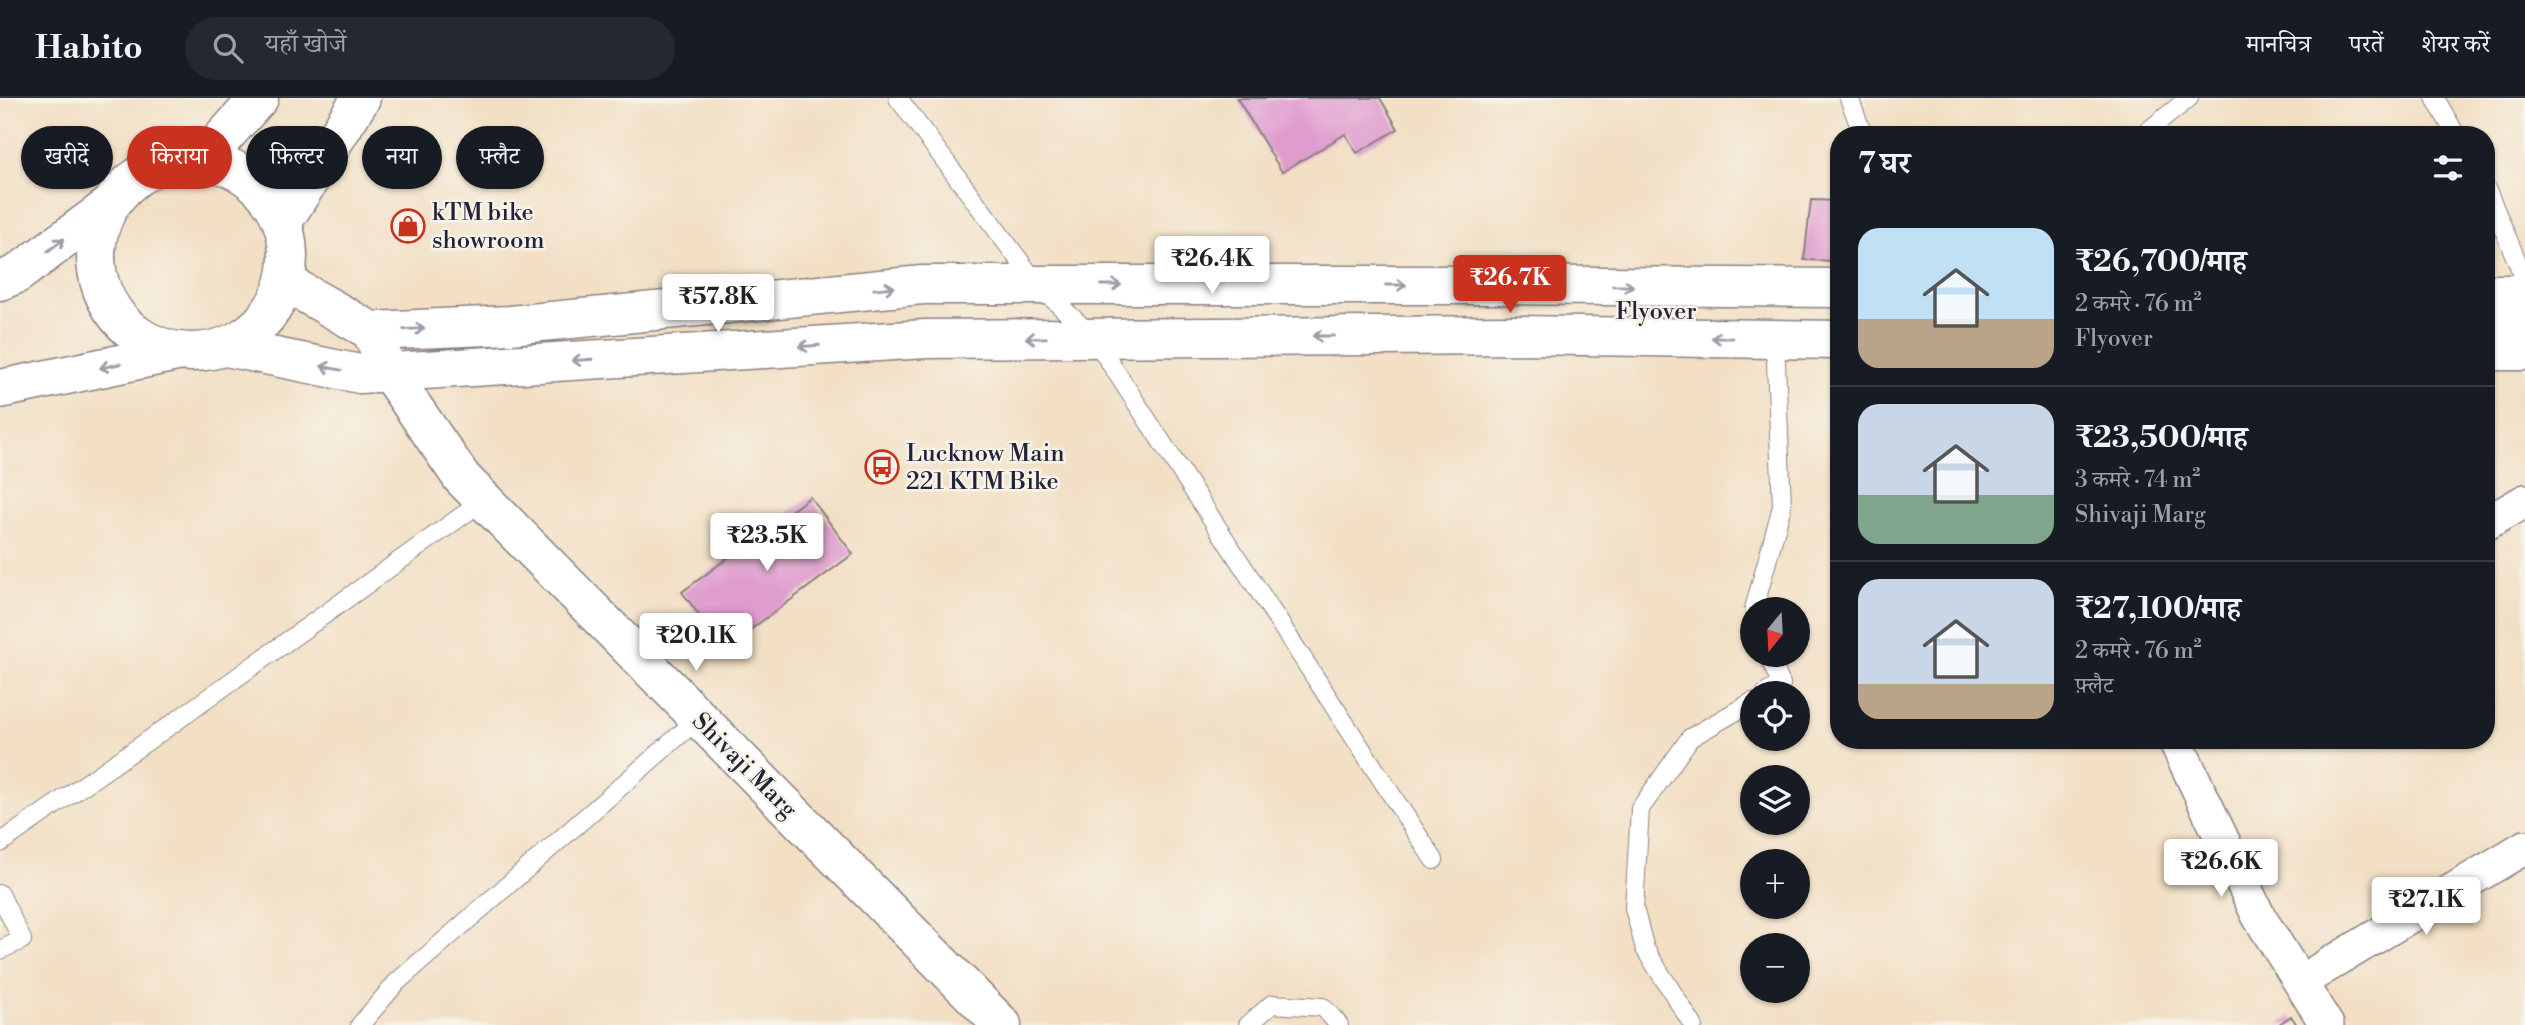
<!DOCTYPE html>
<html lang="hi">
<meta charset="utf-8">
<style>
:root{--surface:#171b24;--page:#242831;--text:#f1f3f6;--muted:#9ea1a6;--line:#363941;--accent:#c8321e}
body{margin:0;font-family:"Libre Bodoni","Noto Serif Devanagari",serif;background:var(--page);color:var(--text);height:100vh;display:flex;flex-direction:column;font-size:26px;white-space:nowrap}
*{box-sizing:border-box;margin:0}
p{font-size:23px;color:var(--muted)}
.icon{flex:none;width:38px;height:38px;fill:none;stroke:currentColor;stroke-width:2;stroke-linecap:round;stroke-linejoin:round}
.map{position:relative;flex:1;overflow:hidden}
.sheet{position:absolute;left:1830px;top:28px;width:665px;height:623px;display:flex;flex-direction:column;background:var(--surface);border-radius:28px;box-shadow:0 2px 5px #0004}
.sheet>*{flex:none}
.guide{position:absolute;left:21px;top:28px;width:665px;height:63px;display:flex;gap:14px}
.needle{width:46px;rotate:198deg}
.buttons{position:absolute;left:1740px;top:499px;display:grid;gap:14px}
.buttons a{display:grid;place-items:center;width:70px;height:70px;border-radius:50%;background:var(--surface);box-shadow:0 2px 5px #0004;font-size:35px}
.price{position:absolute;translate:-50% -60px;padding:0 16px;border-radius:7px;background:#fff;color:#222;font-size:23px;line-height:46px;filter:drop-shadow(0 2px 4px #0008)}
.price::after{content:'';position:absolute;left:50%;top:42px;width:21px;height:16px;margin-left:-10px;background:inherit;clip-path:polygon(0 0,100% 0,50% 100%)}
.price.active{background:var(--accent);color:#fff}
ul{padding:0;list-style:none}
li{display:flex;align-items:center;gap:21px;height:175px;padding:0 28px}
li+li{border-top:2px solid var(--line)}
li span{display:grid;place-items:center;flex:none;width:196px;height:140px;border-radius:21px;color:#555}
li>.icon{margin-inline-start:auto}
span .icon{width:84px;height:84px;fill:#fffc;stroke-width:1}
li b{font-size:30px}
h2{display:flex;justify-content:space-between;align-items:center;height:84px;padding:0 28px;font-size:30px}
.pill{padding:0 24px;border-radius:32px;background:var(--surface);box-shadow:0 2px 5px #0004;font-size:24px;line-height:63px}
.pill.active{background:var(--accent);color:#fff}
header{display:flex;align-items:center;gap:42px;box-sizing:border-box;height:98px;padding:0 35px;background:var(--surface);border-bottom:2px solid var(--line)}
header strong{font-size:33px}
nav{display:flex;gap:38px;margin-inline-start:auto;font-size:24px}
.search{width:490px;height:63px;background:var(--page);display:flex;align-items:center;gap:18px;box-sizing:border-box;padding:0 24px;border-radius:38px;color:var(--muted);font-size:26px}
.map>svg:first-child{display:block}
.building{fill:#df9dce}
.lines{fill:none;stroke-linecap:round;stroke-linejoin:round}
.service-casing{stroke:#8a8080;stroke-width:20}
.minor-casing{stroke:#8a8080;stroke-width:36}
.tertiary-casing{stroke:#8a8080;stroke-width:41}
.secondary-casing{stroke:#8a8080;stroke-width:41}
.primary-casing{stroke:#8a8080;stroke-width:41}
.service{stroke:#fff;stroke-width:18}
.minor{stroke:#fff;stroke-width:33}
.tertiary{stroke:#fff;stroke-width:38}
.secondary{stroke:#fff;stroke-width:38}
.primary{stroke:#fff;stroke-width:38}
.oneway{stroke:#9c9ca7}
.labels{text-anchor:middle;stroke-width:5;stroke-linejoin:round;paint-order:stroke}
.poi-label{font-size:24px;fill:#22223b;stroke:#f7f3e8;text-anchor:start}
.street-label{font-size:24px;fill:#22223b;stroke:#f7f3e8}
</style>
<header>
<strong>Habito</strong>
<div class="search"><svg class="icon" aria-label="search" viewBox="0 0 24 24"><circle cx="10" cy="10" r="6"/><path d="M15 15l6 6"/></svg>यहाँ खोजें</div>
<nav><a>मानचित्र</a><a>परतें</a><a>शेयर करें</a></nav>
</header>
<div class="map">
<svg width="2525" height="927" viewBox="0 0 2525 927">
<rect width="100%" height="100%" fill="#f7f3e8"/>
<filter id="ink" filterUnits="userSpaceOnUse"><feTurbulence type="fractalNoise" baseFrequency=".0143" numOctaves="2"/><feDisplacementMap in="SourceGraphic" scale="14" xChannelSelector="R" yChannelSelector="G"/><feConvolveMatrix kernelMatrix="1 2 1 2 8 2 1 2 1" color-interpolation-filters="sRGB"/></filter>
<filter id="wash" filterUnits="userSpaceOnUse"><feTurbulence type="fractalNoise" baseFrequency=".00686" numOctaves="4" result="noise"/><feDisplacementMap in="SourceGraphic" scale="28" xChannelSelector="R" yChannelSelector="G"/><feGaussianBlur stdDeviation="1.57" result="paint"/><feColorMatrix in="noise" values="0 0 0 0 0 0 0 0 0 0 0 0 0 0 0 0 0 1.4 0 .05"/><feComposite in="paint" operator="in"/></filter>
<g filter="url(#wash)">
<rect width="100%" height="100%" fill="#f2dfc4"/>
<g id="blocks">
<path class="building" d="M1237 0H1380L1398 31 1357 55 1345 36 1282 74Z
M1811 102 1839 103V163L1804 162Z
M810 399 853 456 724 551 682 494Z
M2291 918 2297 927H2278Z"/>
</g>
</g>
<g filter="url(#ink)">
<use href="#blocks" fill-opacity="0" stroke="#8a8080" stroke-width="2"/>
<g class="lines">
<defs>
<path id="service" d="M898 0 1037 186 1094 240 1434 762
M1849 0 1863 37
M2435 0 2456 37
M2143 37 2189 0
M2487 92 2525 182
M1754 511 1782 408 1775 241
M1766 595 1781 586 1768 556
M0 745 172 626 484 402
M0 796 22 842 0 852
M360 927 397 884 699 620
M1248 927 1272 906 1323 909 1339 927
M1693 927 1645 851 1634 810 1640 711 1690 640 1752 604"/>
<path id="minor" d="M2487 425 2525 403
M2175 642 2258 817 2327 927
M2300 884 2525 749"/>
<path id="tertiary" d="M371 233 389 274 462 380 1002 927"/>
<path id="secondary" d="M285 184 371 233 510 227 922 187H1500L1839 190
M2487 196H2525
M2487 224H2525
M226 249 360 276 926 241 1519 237 1839 242
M2487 253H2525"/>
<path id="primary" d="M203 62 259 0
M96 158a96 96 0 1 1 192 0a96 96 0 1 1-192 0Z
M282 125 361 0
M0 183 17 176 109 108
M0 291 177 254"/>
</defs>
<use href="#service" class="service-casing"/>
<use href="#minor" class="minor-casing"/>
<use href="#tertiary" class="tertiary-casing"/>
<use href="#secondary" class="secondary-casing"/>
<use href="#primary" class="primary-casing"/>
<use href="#service" class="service"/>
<use href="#minor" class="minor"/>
<use href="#tertiary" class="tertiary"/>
<use href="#secondary" class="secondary"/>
<use href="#primary" class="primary"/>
</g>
<defs><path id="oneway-shaft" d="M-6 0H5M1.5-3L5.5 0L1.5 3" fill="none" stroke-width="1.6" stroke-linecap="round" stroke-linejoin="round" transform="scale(1.75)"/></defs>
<g class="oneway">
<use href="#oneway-shaft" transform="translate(56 147) rotate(-37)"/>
<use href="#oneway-shaft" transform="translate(1111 187)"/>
<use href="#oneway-shaft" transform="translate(1396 187)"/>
<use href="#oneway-shaft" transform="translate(1623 188) rotate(1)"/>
<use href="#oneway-shaft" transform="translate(884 190) rotate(-6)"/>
<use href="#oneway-shaft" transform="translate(414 231) rotate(-3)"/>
<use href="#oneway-shaft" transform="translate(1323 238) rotate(180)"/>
<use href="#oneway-shaft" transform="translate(1036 240) rotate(179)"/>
<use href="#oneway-shaft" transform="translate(1722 240) rotate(-179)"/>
<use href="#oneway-shaft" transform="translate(809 248) rotate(176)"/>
<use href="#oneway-shaft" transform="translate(582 262) rotate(176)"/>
<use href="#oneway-shaft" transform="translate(110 268) rotate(168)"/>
<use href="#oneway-shaft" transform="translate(331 270) rotate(-169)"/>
</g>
</g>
<defs>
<symbol id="shop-ring" viewBox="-11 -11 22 22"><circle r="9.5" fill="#f7f3e8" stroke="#c8321e" stroke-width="1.5"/><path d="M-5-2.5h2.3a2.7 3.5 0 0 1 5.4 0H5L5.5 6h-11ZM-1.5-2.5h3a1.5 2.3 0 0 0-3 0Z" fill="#c8321e"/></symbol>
<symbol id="bus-ring" viewBox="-11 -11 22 22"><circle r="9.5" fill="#f7f3e8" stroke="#c8321e" stroke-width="1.5"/><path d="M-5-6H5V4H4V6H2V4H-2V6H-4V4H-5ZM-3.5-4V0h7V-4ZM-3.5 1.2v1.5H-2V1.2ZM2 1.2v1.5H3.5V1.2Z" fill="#c8321e"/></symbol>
</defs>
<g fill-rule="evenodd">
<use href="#shop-ring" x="389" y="109" width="38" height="38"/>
<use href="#bus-ring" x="863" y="350" width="38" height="38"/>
</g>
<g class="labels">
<g class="poi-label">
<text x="432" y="122">kTM bike<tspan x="432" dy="28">showroom</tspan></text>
<text x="906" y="363">Lucknow Main<tspan x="906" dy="28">221 KTM Bike</tspan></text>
</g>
<g class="street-label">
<text x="1656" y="221">Flyover</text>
<text transform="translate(745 667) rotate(45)" y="8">Shivaji Marg</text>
</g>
</g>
</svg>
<div class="buttons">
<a><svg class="needle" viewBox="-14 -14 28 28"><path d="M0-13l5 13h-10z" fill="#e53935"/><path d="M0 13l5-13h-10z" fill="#9ea1a6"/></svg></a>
<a><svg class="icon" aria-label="locate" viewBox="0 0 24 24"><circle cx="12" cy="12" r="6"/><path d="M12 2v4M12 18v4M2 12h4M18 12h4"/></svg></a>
<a><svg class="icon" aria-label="layers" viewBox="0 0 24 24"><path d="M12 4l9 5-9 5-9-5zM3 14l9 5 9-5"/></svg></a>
<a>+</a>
<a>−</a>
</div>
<b class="price" style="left:1212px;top:198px">₹26.4K</b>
<b class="price active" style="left:1510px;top:217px">₹26.7K</b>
<b class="price" style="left:718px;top:236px">₹57.8K</b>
<b class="price" style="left:767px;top:475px">₹23.5K</b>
<b class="price" style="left:696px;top:575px">₹20.1K</b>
<b class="price" style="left:2221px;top:801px">₹26.6K</b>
<b class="price" style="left:2426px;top:839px">₹27.1K</b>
<div class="guide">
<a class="pill">खरीदें</a>
<a class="pill active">किराया</a>
<a class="pill">फ़िल्टर</a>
<a class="pill">नया</a>
<a class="pill">फ़्लैट</a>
</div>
<section class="sheet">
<h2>7 घर<svg class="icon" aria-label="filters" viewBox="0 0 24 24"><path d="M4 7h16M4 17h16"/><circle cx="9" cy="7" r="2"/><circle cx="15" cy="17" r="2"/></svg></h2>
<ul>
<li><span style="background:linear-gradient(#bfe0f5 65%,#b9a48a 0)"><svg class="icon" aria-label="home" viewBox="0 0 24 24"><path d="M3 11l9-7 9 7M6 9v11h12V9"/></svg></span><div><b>₹26,700/माह</b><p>2 कमरे · 76 m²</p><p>Flyover</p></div></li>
<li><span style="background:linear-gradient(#c9d6e8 65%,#7fa58c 0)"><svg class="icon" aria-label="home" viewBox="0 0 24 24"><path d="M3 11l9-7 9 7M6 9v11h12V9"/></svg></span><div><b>₹23,500/माह</b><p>3 कमरे · 74 m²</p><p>Shivaji Marg</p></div></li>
<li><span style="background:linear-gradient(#c9d6e8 75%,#b9a48a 0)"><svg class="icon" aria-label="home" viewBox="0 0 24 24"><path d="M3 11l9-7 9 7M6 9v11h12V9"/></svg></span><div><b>₹27,100/माह</b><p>2 कमरे · 76 m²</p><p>फ़्लैट</p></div></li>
</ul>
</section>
</div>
